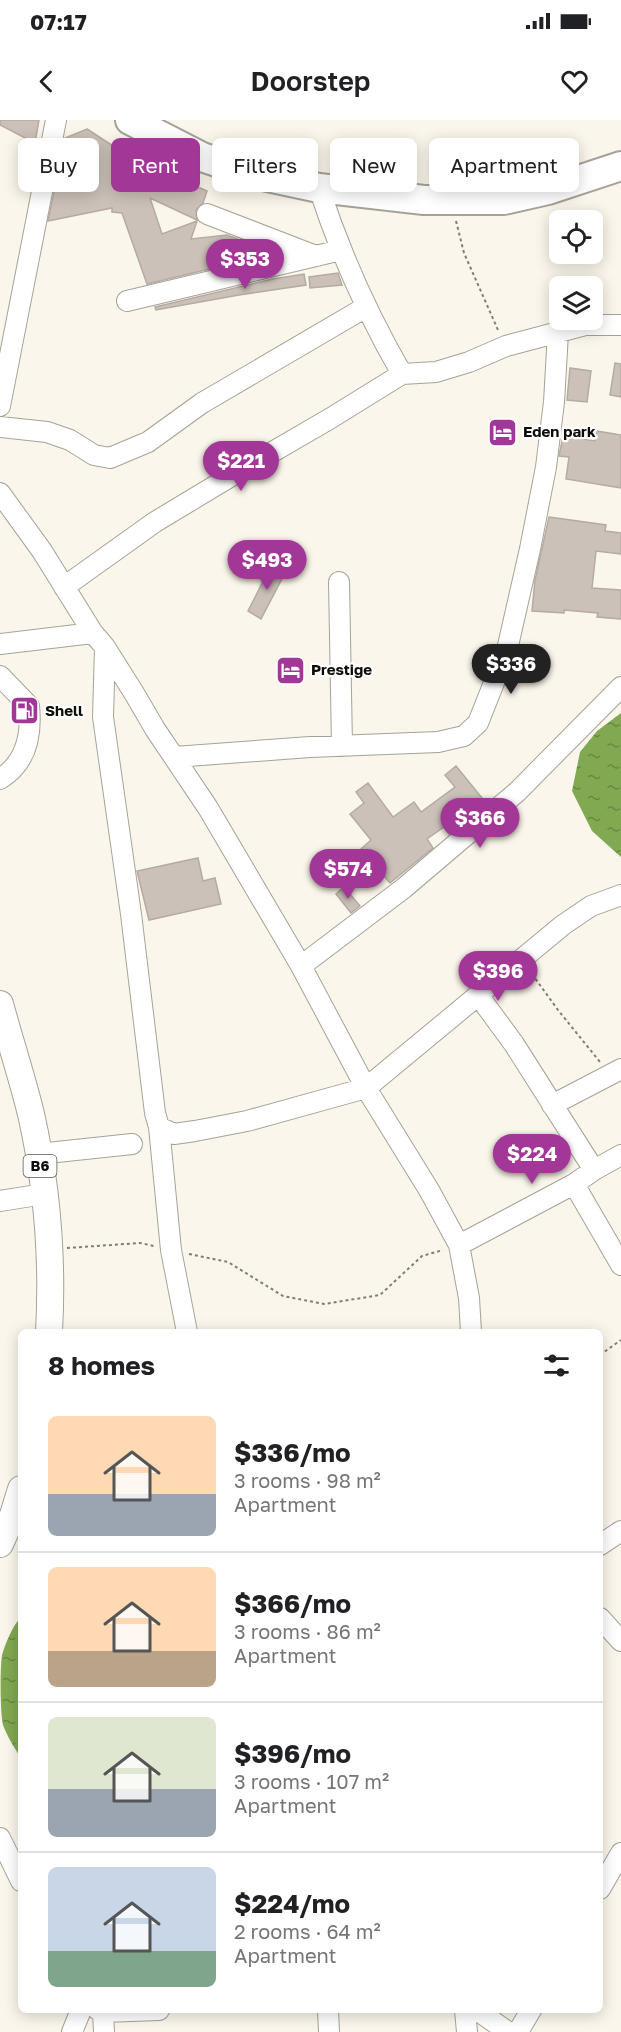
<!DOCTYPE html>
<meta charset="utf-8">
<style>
:root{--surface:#fff;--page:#f2f2f2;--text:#202124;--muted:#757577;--line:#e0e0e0;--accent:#a33798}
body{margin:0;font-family:"Golos Text",sans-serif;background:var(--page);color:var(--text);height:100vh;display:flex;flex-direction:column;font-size:22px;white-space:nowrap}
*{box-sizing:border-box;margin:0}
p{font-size:20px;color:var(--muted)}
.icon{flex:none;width:33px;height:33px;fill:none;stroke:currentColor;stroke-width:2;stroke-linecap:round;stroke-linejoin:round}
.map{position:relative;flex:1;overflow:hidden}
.panel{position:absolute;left:18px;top:1209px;width:585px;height:684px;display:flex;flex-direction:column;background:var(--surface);border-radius:9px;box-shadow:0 3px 15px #0003}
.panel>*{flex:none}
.top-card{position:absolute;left:18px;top:18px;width:585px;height:54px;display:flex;gap:12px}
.tools{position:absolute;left:549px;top:90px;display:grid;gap:12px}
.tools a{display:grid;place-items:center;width:54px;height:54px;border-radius:9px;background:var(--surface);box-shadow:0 3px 15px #0003;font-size:30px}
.price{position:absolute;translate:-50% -51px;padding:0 14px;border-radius:21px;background:var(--accent);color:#fff;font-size:20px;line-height:39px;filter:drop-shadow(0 2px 3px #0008)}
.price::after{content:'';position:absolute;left:50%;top:36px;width:18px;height:14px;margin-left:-9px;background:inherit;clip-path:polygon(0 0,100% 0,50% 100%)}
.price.active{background:#222;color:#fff}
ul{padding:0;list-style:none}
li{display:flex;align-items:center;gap:18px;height:150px;padding:0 30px}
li+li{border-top:2px solid var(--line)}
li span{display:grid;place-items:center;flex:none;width:168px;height:120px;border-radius:9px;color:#555}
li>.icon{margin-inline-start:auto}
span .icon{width:72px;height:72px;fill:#fffc;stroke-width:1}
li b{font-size:26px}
h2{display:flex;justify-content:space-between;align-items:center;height:72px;padding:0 30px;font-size:26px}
.tag{padding:0 21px;border-radius:9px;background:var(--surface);box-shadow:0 3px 15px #0003;font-size:21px;line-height:54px}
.tag.active{background:var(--accent);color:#fff}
.status{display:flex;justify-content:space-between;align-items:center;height:42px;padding:0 30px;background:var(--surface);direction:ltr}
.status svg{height:16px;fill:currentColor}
header{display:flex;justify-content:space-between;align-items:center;height:78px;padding:0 30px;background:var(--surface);font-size:27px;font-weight:600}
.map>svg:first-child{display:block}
.water{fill:url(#water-ripples)}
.building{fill:#cbc1b9;stroke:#b4aba3;stroke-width:1.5}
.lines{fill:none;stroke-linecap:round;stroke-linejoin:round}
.minor-casing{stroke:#a7a298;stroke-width:22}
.major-casing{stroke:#a7a298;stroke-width:28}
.highway-casing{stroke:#a7a298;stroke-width:32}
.path{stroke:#817e77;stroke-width:2;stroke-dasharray:3 3;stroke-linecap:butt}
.minor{stroke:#fff;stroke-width:20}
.major{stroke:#fff;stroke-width:26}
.highway{stroke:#fff;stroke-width:28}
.labels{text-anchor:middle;stroke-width:4.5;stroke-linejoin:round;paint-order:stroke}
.shield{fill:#fff;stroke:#565653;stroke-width:1.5}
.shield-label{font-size:14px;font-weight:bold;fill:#0e0d09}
.poi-label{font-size:15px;font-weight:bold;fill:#0e0d09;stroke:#fff;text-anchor:start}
</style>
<div class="status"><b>07:17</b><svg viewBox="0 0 49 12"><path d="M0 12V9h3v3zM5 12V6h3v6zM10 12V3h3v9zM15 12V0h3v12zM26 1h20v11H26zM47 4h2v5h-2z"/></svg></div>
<header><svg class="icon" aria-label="back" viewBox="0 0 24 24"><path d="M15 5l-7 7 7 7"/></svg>Doorstep<svg class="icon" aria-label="heart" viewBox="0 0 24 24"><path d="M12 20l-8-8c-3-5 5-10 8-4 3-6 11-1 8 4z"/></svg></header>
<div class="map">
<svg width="621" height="1912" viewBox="0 0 621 1912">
<defs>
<pattern id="water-ripples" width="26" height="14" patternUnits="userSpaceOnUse" patternTransform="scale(1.5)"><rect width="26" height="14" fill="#80a951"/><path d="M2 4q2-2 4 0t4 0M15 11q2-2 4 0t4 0" fill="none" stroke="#678841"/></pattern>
</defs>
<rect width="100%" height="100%" fill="#fbf6eb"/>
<path class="water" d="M621 593V737L592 711 572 671 580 632 597 611Z
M21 1497V1638C15 1629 7 1616 3 1605 0 1592 0 1548 2 1535 6 1522 12 1507 21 1497Z"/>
<path class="building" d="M0 0H39L35 23 0 5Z
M87 9 127 35 124 41 171 60 173 56 207 71 203 83 196 90 197 100 150 78 162 114 197 101 191 119 227 115 253 125 255 138 147 164 122 93 112 92V88L48 101 65 18Z
M338 153 342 165 310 168 309 157Z
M304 154 306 165 239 175 156 190 155 187 273 159Z
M615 243 621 244V277L610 275Z
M570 248 591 251 587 282 567 280Z
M597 311 621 315V368L566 359 569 337 559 336 563 316 595 321Z
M549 397 606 405 605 411 621 413V434L596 431 592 468 621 470V499L597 497 598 493 564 490V493L532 491 535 460Z
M272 444 286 451 261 499 248 491Z
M456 646 486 683 449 714 444 707 427 719 433 728 390 763 361 729 371 720 350 694 364 683 356 672 368 663 393 697 414 682 421 692 455 667 445 655Z
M198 738 203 761 215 758 221 784 149 800 137 751Z
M344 767 360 786 351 793 336 774Z"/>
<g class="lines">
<defs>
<path id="minor" d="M319 68C340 133 368 195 402 254L436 252 469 242 506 226 585 205H621
M207 94 316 136
M127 181 341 130
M0 286 56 0
M0 307 47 312 70 320 94 335 110 338 148 322 202 283 366 187
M0 373 42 431 93 513 105 527 134 573 155 609 208 688 301 846 366 968 429 1070 459 1125 469 1178 471 1212
M339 462 342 626
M64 467 155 402 238 352 331 298 402 254
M0 524 93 513
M105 527 103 597 131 794 155 993 159 1007 174 1014 195 1011 247 1001 366 968 563 805 591 786 621 775
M0 556 29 586C32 615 26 643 0 659
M174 637 310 627 438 622 464 616 478 603 507 530 530 429 546 347 554 282 558 213
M301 846 404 768 517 672 621 567
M478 875 514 924 594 1050
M552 985 621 949
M159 1007 171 1130 187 1212
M38 1034 132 1024
M574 1064 621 1145
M0 1081 44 1074
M459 1125 574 1064 594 1050 621 1035
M600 1425 621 1411
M600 1498 621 1521
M0 1718 21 1761
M600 1769 621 1733
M98 1890 103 1892 159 1890
M328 1890 329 1912
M465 1890 467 1912
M477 1890 508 1912
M103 1892 104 1912
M72 1912 81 1890
M518 1912 531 1890"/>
<path id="major" d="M0 884C10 921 22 957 31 994 47 1065 53 1140 49 1212
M0 1424 13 1395 21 1369"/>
<path id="highway" d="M130 0 202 37 249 53 319 68 424 80H504L548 70 621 46"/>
</defs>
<use href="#minor" class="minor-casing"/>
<use href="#major" class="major-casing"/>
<use href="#highway" class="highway-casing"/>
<path class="path" d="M456 101 464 133 498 210
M532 854 558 890 600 942
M67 1128 140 1123 154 1126
M189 1134 228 1142 283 1176 324 1184 380 1175 422 1136 443 1130
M600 1235 621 1220"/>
<use href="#minor" class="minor"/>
<use href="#major" class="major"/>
<use href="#highway" class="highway"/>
</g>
<defs>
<symbol id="hotel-square" viewBox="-11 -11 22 22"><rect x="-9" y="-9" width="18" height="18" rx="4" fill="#a33798" stroke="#fff"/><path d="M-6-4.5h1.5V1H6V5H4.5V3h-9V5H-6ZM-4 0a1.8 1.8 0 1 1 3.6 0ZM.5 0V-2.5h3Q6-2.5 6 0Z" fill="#fff"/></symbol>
<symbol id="fuel-square" viewBox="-11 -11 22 22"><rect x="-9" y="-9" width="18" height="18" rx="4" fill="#a33798" stroke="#fff"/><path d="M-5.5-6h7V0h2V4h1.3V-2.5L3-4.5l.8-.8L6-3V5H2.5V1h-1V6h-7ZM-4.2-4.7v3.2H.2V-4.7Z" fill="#fff"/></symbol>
</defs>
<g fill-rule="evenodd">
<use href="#hotel-square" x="486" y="296" width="33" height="33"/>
<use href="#hotel-square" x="274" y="534" width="33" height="33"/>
<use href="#fuel-square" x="8" y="574" width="33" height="33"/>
</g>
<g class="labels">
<rect class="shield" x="23.5" y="1035" width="33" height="22" rx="4.5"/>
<g class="shield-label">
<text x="40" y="1051">B6</text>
</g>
<g class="poi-label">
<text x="523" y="317">Eden park</text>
<text x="311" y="555">Prestige</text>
<text x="45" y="596">Shell</text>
</g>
</g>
</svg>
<div class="tools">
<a><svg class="icon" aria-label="locate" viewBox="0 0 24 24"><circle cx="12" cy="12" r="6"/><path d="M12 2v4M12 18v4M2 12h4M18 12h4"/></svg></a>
<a><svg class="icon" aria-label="layers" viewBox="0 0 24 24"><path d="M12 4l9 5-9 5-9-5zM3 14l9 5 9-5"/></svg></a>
</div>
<b class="price" style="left:245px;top:170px">$353</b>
<b class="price" style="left:241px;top:372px">$221</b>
<b class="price" style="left:267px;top:471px">$493</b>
<b class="price active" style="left:511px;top:575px">$336</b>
<b class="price" style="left:480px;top:729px">$366</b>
<b class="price" style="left:348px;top:780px">$574</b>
<b class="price" style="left:498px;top:882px">$396</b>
<b class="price" style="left:532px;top:1065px">$224</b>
<div class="top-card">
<a class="tag">Buy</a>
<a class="tag active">Rent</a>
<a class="tag">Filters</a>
<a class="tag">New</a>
<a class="tag">Apartment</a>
</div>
<section class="panel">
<h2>8 homes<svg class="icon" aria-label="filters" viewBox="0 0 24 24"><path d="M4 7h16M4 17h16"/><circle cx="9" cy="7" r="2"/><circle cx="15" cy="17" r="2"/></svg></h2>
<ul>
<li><span style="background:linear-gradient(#ffd9b3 65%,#9aa5b1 0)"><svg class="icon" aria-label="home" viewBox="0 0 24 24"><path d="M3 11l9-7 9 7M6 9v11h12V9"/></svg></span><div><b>$336/mo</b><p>3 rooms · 98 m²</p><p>Apartment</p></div></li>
<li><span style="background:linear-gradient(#ffd9b3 70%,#b9a48a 0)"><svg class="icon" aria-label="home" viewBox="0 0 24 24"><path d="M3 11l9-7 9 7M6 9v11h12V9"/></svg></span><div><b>$366/mo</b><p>3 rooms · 86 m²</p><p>Apartment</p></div></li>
<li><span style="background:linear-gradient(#dfe7d0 60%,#9aa5b1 0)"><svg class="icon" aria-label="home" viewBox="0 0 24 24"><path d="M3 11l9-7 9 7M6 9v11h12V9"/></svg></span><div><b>$396/mo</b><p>3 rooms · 107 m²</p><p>Apartment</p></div></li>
<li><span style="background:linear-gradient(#c9d6e8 70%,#7fa58c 0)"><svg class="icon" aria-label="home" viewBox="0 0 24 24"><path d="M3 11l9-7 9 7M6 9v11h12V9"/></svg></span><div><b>$224/mo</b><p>2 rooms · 64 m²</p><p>Apartment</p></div></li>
</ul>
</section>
</div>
